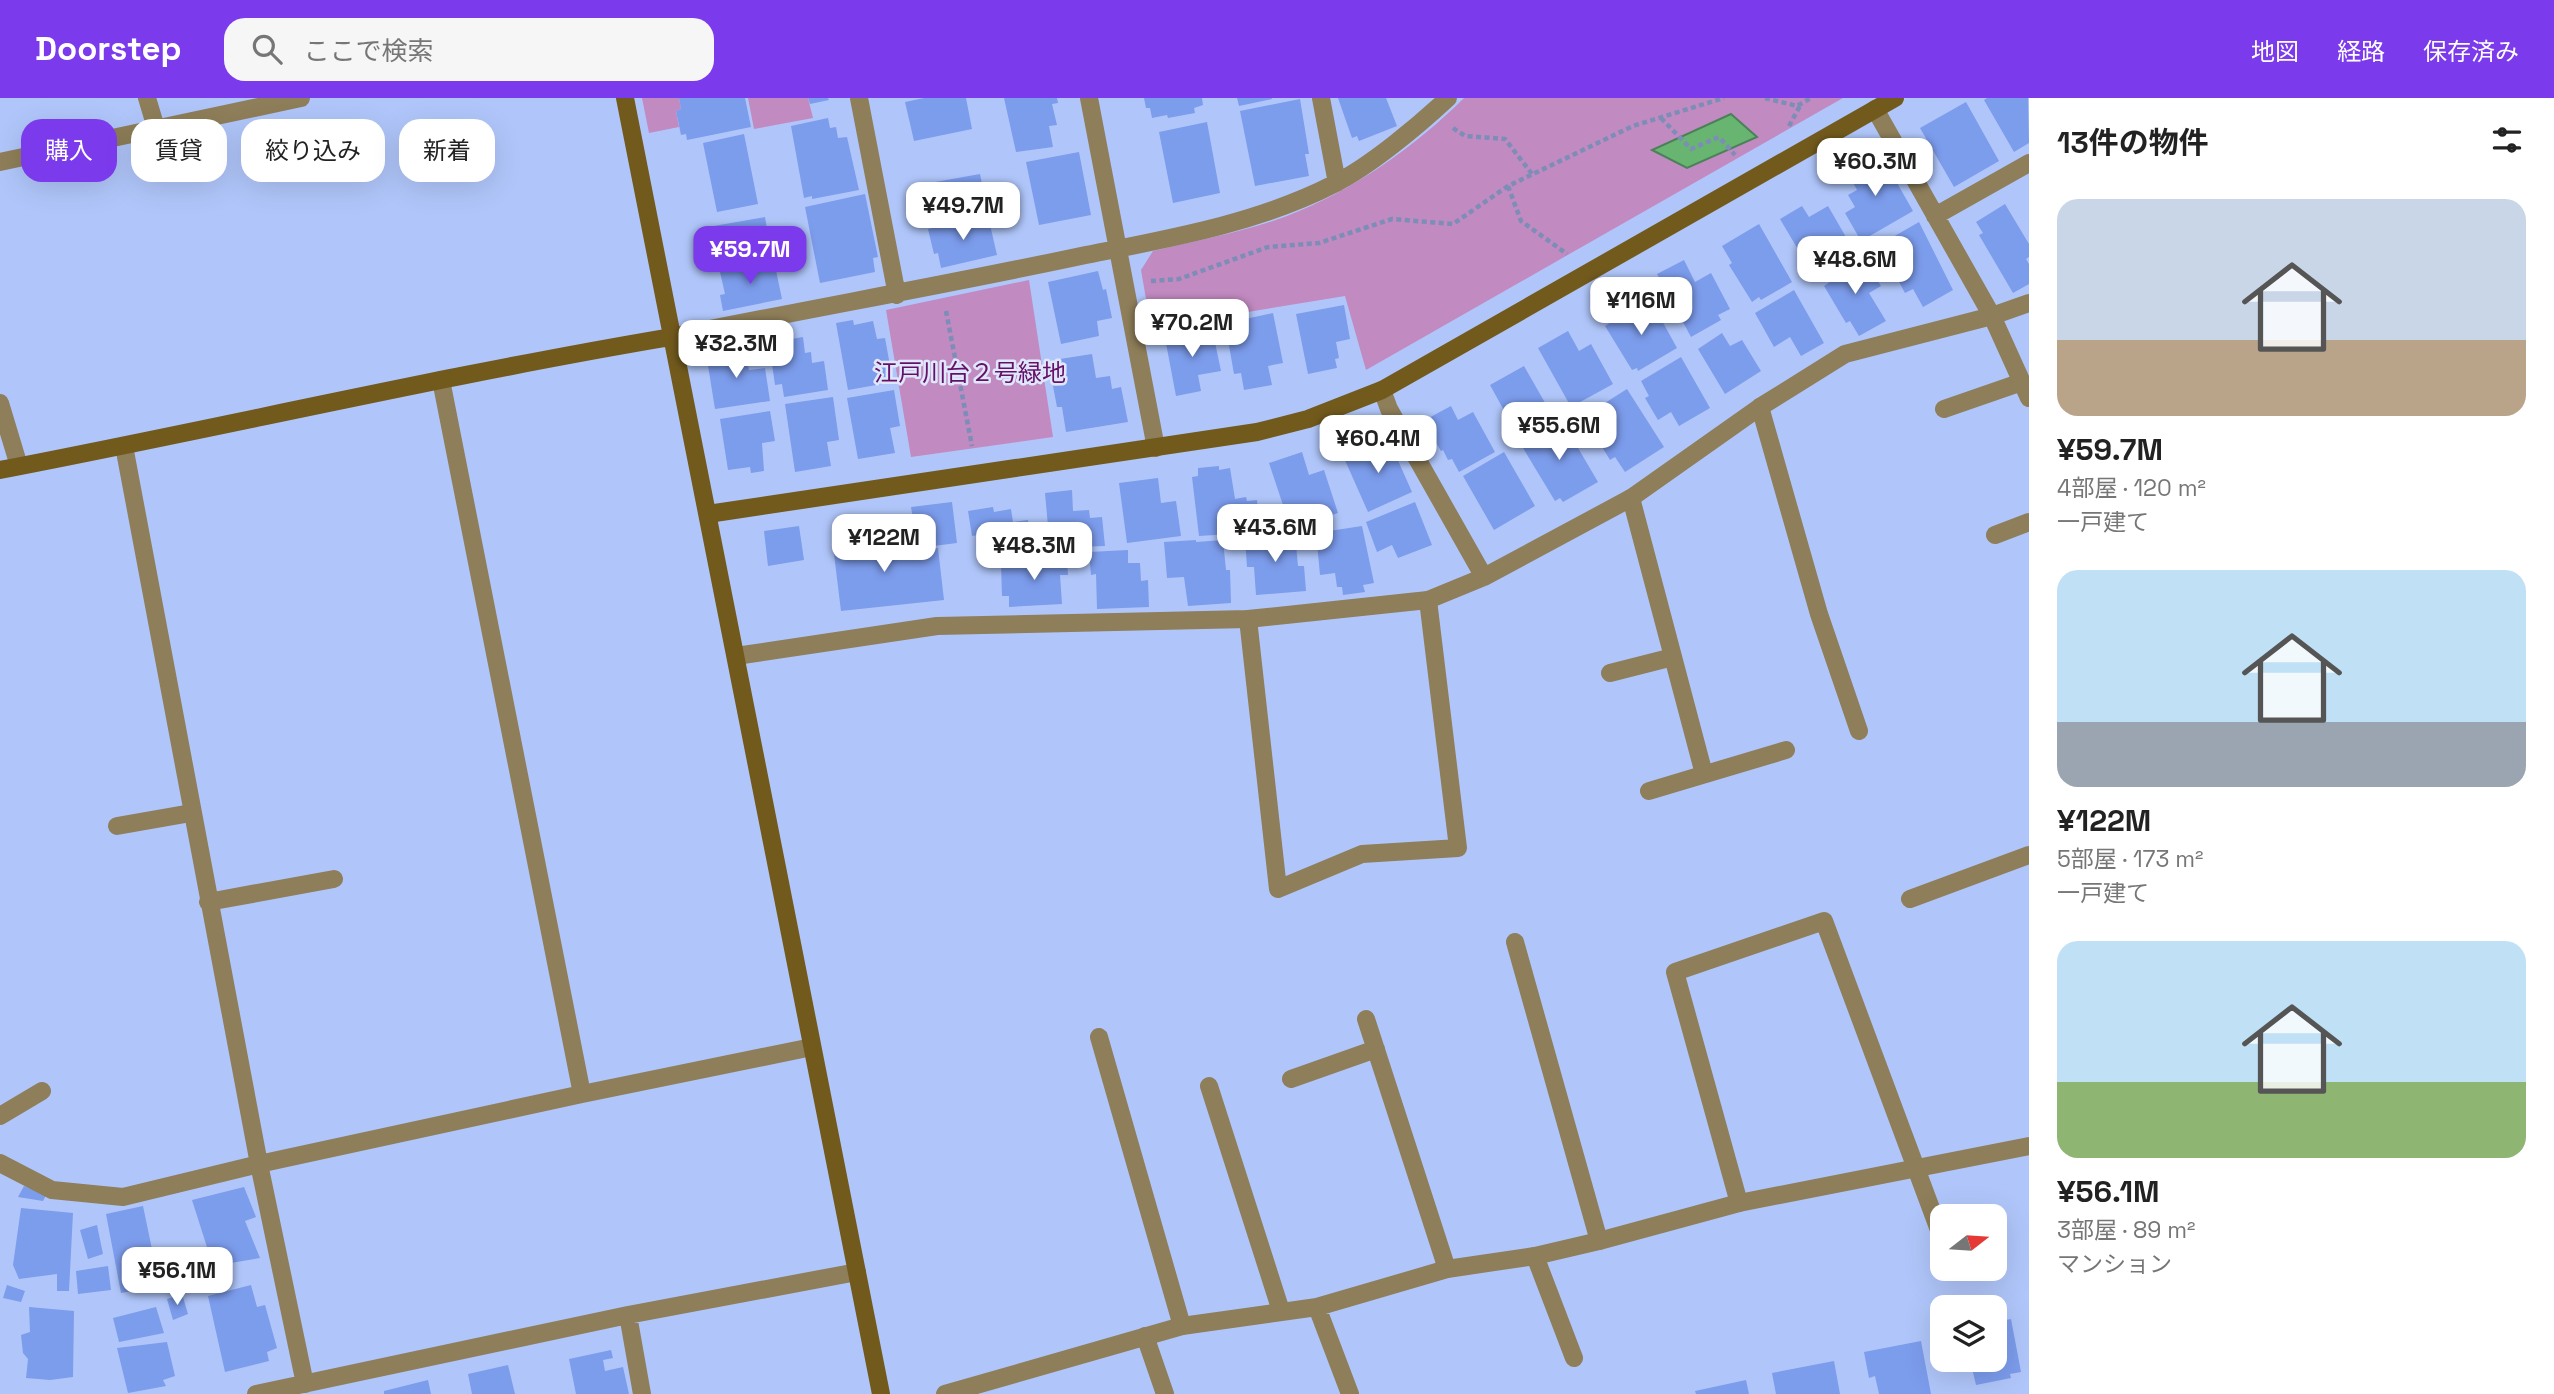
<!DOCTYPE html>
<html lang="ja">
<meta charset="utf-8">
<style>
:root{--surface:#fff;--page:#f6f6f6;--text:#222;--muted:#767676;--accent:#7c3aed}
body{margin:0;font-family:"Space Grotesk","Noto Sans JP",sans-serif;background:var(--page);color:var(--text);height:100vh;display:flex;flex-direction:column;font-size:26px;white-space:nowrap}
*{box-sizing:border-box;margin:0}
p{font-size:23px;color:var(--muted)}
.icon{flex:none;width:38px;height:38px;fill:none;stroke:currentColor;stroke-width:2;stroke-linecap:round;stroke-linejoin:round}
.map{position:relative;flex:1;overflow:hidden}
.details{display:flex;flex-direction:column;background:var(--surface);width:525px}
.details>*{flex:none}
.hud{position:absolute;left:21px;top:21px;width:665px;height:63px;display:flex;gap:14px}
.needle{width:46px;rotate:73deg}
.buttons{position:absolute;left:1930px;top:1106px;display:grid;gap:14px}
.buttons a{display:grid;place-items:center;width:77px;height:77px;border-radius:14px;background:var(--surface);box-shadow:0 7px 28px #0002;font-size:35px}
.price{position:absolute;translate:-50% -60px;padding:0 16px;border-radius:14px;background:#fff;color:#222;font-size:23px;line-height:46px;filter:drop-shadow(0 2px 4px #0008)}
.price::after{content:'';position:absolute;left:50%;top:42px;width:21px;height:16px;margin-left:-10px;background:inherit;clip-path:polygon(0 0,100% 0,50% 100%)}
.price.on{background:var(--accent);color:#fff}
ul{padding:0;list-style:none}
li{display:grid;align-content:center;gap:14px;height:371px;padding:0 28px}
li span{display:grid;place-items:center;height:217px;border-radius:21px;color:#555}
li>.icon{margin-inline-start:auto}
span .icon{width:126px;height:126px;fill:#fffc;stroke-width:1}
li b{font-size:30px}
h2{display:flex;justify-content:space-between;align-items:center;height:84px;padding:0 28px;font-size:30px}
.pill{padding:0 24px;border-radius:21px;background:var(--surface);box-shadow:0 7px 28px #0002;font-size:24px;line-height:63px}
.pill.on{background:var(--accent);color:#fff}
header{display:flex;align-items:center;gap:42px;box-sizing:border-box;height:98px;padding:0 35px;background:var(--accent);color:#fff}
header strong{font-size:33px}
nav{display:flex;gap:38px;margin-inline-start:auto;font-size:24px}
.search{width:490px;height:63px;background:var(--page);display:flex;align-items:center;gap:18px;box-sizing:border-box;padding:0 24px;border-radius:21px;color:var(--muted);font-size:26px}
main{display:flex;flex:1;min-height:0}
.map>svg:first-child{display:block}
.green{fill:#c18ac0}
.water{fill:#68b471;stroke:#4a8159;stroke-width:2}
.building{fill:#7c9cec}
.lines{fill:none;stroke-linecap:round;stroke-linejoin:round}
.path{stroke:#7c8db8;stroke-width:4.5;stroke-dasharray:5 3.5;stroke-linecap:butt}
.lane{stroke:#8e7e59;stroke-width:18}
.street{stroke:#8e7e59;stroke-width:18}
.secondary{stroke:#725a1d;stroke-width:18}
.labels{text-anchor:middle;stroke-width:5;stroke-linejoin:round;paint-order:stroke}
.park-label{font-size:24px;fill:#651067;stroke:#dfe7fc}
</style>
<header>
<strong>Doorstep</strong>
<div class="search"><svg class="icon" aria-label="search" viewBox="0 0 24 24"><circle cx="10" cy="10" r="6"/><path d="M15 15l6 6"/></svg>ここで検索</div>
<nav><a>地図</a><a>経路</a><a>保存済み</a></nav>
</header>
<main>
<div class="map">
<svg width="2029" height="1296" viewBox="0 0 2029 1296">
<rect width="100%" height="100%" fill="#b0c6fa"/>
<path class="green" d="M642 0H679L681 11 676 13 679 29 649 35Z
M748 0H808L813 20 754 31Z
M1464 0H1843L1366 272 1345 198 1151 230 1141 172 1153 153C1198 142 1244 134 1287 118 1352 93 1415 49 1464 0Z
M1029 182 1053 339 911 359 886 212Z"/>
<path class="water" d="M1731 16 1757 39 1687 70 1652 52Z"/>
<path class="building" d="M679 0H745L751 29 687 42 686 36 681 37 676 13 681 11Z
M808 0H828L829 2 810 6Z
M924 0H966L972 31 914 43 905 4Z
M1004 0H1057L1058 5 1052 6 1057 27 1049 28 1053 49 1016 54Z
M1144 0H1202L1203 7 1194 10 1195 15 1168 20 1167 17 1152 20 1150 10H1146Z
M1237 0H1272V1L1239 8Z
M1338 0H1386L1397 28 1359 43 1357 38 1352 40Z
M1987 0H2028L2029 45 2014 54 1984 2Z
M1300 1 1309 56H1305L1309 78 1255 88 1240 13Z
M1966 4 1999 63 1954 89 1920 30Z
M828 20 830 30 836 29 838 40 847 39 859 92 812 101V98L804 100 791 28Z
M1207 24 1220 95 1173 105 1159 34Z
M744 36 758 106 717 114 703 45Z
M1079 54 1091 117 1039 127 1026 64Z
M1880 55 1913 113 1861 143 1845 115 1855 109 1848 97 1857 92 1847 73Z
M980 76 988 115 933 125 931 112 924 114 920 89 925 88 924 86Z
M865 96 878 159 873 160 875 174 820 185 805 109Z
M2005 106 2029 146V159L2026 161 2029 166V186L2013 195 1979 137 1983 135 1976 124Z
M1802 108 1809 119 1828 108 1850 146 1809 170 1780 121Z
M988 118 997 157 941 170 938 155 934 156 928 131Z
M765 119 771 155 715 165 708 129Z
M1919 124 1953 192 1923 209 1913 191 1905 195 1879 147Z
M1759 126 1792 184 1761 202 1759 199 1752 204 1729 167 1732 165 1722 148Z
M1858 159 1867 175 1871 172 1881 188 1869 195 1886 223 1859 238 1850 223 1846 225 1824 188 1831 183 1827 177Z
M1684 162 1695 184 1711 175 1730 211 1718 217 1721 222 1691 239 1657 176Z
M774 163 782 201 723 213 720 197 725 196 720 174Z
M1098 173 1103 192 1106 191 1112 220 1097 223 1099 238 1061 246 1048 184Z
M1794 192 1824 245 1801 258 1790 239 1774 249 1755 215Z
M1647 203 1651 212 1655 210 1677 250 1638 273 1637 270 1632 272 1605 228Z
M1344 207 1350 241 1336 244 1339 260 1335 261 1337 270 1308 276 1296 216Z
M1273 215 1283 265 1268 268 1272 287 1244 292 1241 275 1234 276 1228 242 1234 241 1231 224Z
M853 222 854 227 873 223 877 241 885 240 893 284 848 292 836 225Z
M1212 230 1221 273 1198 277 1201 293 1176 298 1165 240Z
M1568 233 1579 253 1591 246 1613 286 1571 309 1538 250Z
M1722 235 1730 248 1742 242 1761 273 1725 296 1698 251Z
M803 239 805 255 811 254 812 265 824 263 828 292 784 299 782 286 775 287 769 245Z
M745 249 749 272 765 270 770 303 715 311 706 255Z
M1092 256 1096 280 1110 278 1112 291 1121 289 1128 324 1066 334 1062 309H1057L1053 288 1060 287 1056 265 1061 264 1060 261Z
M1681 259 1710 310 1679 328 1671 314 1658 322 1645 300 1649 298 1641 283Z
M1524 268 1552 317 1517 336 1490 287Z
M1627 291 1664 349 1625 374 1615 359 1610 362 1594 336 1600 332 1589 315Z
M894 292 900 328 890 330 895 355 858 361 847 300Z
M833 299 839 342 827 344 831 368 795 374 785 306Z
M1451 308 1458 322 1473 314 1495 354 1459 374 1452 361 1448 362 1443 352 1441 353 1423 323Z
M770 313 775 343 762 345 764 373 751 375 750 369 728 372 720 321Z
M1561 321 1598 384 1563 404 1560 400 1555 403 1520 345Z
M1388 340 1412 394 1368 414 1344 360Z
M1302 354 1309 377 1324 372 1338 415 1291 431 1269 365Z
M1504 354 1535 408 1494 432 1463 378Z
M1219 368V372L1230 370 1235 401 1246 399 1247 403 1257 402 1260 434 1199 438 1192 379 1198 378V370Z
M1158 380 1161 405 1176 403 1181 438 1127 445 1119 385Z
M1072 392 1073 413 1089 412 1090 420 1102 419 1105 448 1050 450 1045 395Z
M952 404 957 445 918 450 911 409Z
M1415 404 1432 447 1398 460 1392 447 1377 454 1366 424Z
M993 409 994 414 1011 411 1013 424 1028 422 1031 449 981 456 978 437 972 438 968 413Z
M799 428 804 462 768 468 764 433Z
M1362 428 1374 485 1363 487 1365 494 1343 497 1342 489H1337L1335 475 1320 477 1316 435Z
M881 435 884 457 938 450 944 502 841 513 832 440Z
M1295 436 1298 468H1304L1306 493 1256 497 1254 469H1247L1245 440Z
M1196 442V444L1223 442 1226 472H1230L1231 505 1188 508 1184 479 1167 480 1164 444Z
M1128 452V465H1140L1141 483 1148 482 1149 509 1097 511 1096 476 1091 477 1089 454Z
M1057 459V461H1067L1068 477H1060L1062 506 1009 509V498H1002L1001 466 1047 464 1046 460Z
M24 1088 46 1097 43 1103 18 1099Z
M244 1089 256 1119 245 1123 260 1160 213 1168 192 1102Z
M143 1108 157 1175 141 1180 144 1191 121 1195 106 1116Z
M21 1110 73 1115 69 1193H57V1176L19 1181 13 1167Z
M97 1127 103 1156 88 1161 80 1132Z
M108 1168 111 1192 78 1196 76 1173Z
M180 1172 184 1186 189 1184 191 1190 167 1195 165 1176Z
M7 1187 25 1193 21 1204 3 1200Z
M251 1187 257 1209 265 1207 277 1250 267 1254 269 1263 225 1274 208 1198Z
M182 1196 188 1216 173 1222 167 1201Z
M29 1209 74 1213 73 1279 50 1282 26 1280 28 1261 23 1255 21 1237 30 1234Z
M156 1209 164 1235 119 1244 113 1220Z
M2011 1221 2021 1274 2010 1276 2011 1280 1976 1287 1970 1262H1995V1224Z
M1921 1243 1931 1296H1879L1875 1278 1869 1280 1864 1254Z
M167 1244 175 1278 163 1282 166 1288 128 1295 117 1250Z
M611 1252 613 1260 603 1262 605 1273 623 1269 629 1296H576L569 1261Z
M1834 1263 1840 1296H1776L1772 1275Z
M508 1267 515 1296H472L468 1276Z
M428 1282 431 1296H384V1293Z
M1746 1282 1749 1296H1696L1695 1293Z"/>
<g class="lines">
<path class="path" d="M1765 0 1797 8 1811 0
M1661 20 1691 51 1719 39 1735 57
M1789 28 1801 6
M1453 30 1465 38 1505 41 1532 76
M1508 88 1521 123 1567 156
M1151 183 1179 181 1268 149 1319 145 1392 121 1453 126 1508 88 1633 28 1724 0
M946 213 972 348"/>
<path class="lane" d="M1760 309 1819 516 1859 633
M1944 311 2022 284
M1631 400 1704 676
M1995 437 2029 424
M1248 521 1278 791 1362 756 1458 750 1428 502
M1610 575 1673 559
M1649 693 1786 652
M1910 801 2029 757
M1515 844 1599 1143
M1366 921 1447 1171
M1099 939 1182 1228
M1291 981 1376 951
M1209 988 1281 1213
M1739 1105 1675 874 1824 823 1942 1140
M1535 1158 1574 1260
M1145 1238 1165 1296"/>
<path class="street" d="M147 0 156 30
M859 0 897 197
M1089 0 1156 350
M1321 0 1337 85
M1875 11 1992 218 2029 300
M0 64 301 0
M1935 118 2029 65
M671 239C808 211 945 187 1081 158 1166 141 1256 126 1334 86 1370 68 1418 28 1448 0
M441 282 582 996
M1382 292 1389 311 1484 479
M0 305 19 368
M124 348 259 1066 305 1286
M736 558 937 528 1248 521 1428 502 1484 479 1631 400 1760 309 1845 256 1992 218 2029 205
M117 728 191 715
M208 804 334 781
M0 1018 42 993
M0 1065 52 1092 123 1099 259 1066 582 996 812 949
M1317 1209 1350 1296
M628 1217 642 1296
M256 1296 628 1217 857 1174
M945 1296 1182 1228 1317 1209 1447 1171 1535 1158 1599 1143 1739 1105 2029 1048"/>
<path class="secondary" d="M625 0 881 1296
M0 372C224 329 446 277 671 239
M708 416 1257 334 1308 321 1382 292 1895 0"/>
</g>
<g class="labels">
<g class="park-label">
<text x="970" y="283">江戸川台２号緑地</text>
</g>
</g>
</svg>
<div class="buttons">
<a><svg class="needle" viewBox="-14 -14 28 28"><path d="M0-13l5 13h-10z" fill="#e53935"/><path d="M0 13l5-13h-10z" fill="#767676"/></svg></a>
<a><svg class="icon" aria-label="layers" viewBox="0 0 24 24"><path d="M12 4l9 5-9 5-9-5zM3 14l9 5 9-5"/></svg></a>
</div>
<b class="price" style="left:1875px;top:100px">¥60.3M</b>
<b class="price" style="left:963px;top:144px">¥49.7M</b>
<b class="price on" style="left:750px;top:188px">¥59.7M</b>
<b class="price" style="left:1855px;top:198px">¥48.6M</b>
<b class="price" style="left:1641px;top:239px">¥116M</b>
<b class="price" style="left:1192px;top:261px">¥70.2M</b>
<b class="price" style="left:736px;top:282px">¥32.3M</b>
<b class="price" style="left:1559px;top:364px">¥55.6M</b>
<b class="price" style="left:1378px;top:377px">¥60.4M</b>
<b class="price" style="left:1275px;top:466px">¥43.6M</b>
<b class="price" style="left:884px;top:476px">¥122M</b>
<b class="price" style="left:1034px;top:484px">¥48.3M</b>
<b class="price" style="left:177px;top:1209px">¥56.1M</b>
<div class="hud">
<a class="pill on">購入</a>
<a class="pill">賃貸</a>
<a class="pill">絞り込み</a>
<a class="pill">新着</a>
</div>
</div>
<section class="details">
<h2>13件の物件<svg class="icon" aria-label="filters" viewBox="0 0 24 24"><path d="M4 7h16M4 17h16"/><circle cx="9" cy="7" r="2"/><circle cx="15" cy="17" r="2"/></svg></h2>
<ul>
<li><span style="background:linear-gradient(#c9d6e8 65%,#b9a48a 0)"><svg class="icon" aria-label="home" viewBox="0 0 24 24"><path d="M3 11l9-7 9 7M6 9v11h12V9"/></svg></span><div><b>¥59.7M</b><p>4部屋 · 120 m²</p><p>一戸建て</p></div></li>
<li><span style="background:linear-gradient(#bfe0f5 70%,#9aa5b1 0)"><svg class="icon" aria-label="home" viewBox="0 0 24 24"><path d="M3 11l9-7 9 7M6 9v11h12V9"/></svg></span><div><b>¥122M</b><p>5部屋 · 173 m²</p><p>一戸建て</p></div></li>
<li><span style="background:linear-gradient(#bfe0f5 65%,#8fb573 0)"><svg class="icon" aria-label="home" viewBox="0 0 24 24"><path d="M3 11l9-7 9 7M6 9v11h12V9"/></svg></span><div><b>¥56.1M</b><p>3部屋 · 89 m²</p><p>マンション</p></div></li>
</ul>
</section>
</main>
